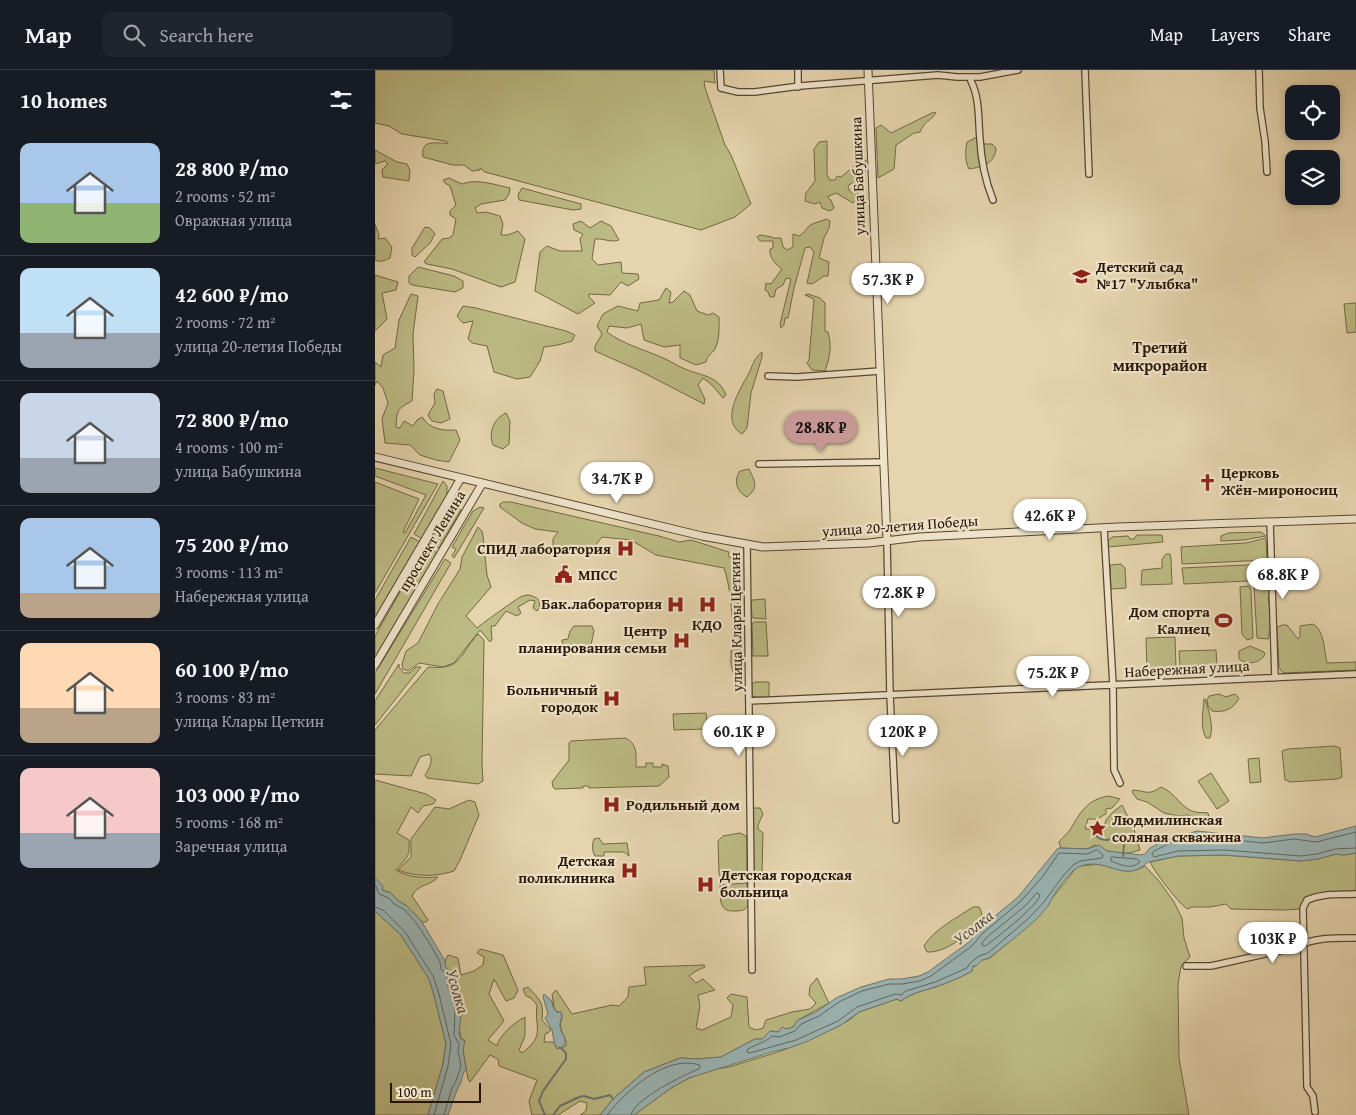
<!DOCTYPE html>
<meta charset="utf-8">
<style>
:root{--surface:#171b24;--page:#20242c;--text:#f1f3f6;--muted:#9ea1a6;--line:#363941;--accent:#c59692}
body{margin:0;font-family:"Gentium Book Plus",serif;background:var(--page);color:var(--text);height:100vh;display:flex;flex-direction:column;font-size:19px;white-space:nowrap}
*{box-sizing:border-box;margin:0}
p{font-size:16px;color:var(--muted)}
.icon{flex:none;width:28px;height:28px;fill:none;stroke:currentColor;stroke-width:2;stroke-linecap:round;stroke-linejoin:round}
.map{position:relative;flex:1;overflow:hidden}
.panel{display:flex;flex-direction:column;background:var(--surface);width:375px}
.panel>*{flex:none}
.tools{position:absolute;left:910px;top:15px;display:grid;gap:10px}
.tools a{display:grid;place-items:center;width:55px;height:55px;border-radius:10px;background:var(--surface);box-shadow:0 2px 8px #0003;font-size:25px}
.scale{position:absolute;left:15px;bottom:12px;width:91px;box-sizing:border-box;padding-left:5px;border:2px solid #291505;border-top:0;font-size:14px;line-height:18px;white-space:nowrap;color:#291505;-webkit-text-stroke:4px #eee3ca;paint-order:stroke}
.price{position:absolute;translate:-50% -42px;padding:0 11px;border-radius:18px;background:#fff;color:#222;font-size:16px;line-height:32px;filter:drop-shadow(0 1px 2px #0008)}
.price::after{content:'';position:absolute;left:50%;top:30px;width:15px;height:11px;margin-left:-8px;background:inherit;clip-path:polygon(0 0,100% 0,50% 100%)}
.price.active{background:var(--accent);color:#111}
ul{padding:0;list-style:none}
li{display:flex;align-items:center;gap:15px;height:125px;padding:0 20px}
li+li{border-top:1px solid var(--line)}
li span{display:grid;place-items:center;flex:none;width:140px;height:100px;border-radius:10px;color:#555}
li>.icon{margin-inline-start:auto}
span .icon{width:60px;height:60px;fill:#fffc;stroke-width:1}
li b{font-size:21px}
h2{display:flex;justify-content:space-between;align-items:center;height:60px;padding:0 20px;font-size:21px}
header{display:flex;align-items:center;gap:30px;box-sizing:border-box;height:70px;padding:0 25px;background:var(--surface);border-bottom:1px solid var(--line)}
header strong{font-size:24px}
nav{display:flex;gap:28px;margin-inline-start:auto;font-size:18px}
.search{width:350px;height:45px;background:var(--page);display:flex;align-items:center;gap:12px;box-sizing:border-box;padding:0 18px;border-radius:10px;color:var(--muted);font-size:19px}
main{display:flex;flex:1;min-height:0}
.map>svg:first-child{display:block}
.green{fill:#bcbb84;stroke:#726844}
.water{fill:#9ab5b5;stroke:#6d756f}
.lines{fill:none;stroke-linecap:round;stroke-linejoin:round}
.shore{stroke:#62655d;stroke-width:1}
.stream{stroke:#6d756f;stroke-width:2}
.minor-casing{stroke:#58452f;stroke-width:8}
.tertiary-casing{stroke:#58452f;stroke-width:9}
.minor{stroke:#eee3ca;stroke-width:5.5}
.tertiary{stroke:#eee3ca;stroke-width:7}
.labels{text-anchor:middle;stroke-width:4.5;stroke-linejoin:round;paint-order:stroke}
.street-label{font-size:15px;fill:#291505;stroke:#eee3ca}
.poi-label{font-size:15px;font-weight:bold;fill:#291505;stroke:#eee3ca;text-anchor:start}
.neighbourhood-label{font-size:16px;font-weight:bold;fill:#291505;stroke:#eee3ca}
.water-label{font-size:16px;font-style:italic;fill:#514d43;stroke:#eee3ca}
</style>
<header>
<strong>Map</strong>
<div class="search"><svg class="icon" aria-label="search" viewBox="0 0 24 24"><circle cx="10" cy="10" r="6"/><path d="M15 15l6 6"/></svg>Search here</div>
<nav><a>Map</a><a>Layers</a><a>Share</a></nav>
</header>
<main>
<section class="panel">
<h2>10 homes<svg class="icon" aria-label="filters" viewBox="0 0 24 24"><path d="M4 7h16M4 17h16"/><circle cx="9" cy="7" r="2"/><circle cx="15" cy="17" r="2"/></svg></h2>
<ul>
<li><span style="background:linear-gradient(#a9c7e8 60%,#8fb573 0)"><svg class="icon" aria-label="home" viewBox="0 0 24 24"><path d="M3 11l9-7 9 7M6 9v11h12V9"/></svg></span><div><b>28 800 ₽/mo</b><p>2 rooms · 52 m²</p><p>Овражная улица</p></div></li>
<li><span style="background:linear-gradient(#bfe0f5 65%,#9aa5b1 0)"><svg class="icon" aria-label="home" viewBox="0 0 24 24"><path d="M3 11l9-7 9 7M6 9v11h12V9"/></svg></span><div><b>42 600 ₽/mo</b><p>2 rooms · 72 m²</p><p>улица 20-летия Победы</p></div></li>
<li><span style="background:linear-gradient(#c9d6e8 65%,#9aa5b1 0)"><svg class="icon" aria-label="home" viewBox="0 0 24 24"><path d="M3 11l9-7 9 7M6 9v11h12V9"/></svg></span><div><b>72 800 ₽/mo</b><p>4 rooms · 100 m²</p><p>улица Бабушкина</p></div></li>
<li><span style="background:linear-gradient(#a9c7e8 75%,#b9a48a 0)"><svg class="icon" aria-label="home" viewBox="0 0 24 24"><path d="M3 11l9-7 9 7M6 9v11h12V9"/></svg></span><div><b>75 200 ₽/mo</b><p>3 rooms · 113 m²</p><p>Набережная улица</p></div></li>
<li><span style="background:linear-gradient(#ffd9b3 65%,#b9a48a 0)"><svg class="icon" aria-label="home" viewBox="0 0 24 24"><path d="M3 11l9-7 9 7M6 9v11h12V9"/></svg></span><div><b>60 100 ₽/mo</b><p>3 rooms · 83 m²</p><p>улица Клары Цеткин</p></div></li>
<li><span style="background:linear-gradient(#f6c9c9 65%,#9aa5b1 0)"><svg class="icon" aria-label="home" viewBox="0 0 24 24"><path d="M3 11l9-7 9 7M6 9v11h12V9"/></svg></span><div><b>103 000 ₽/mo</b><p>5 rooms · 168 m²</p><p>Заречная улица</p></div></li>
</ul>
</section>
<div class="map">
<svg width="981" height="1045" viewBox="0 0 981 1045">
<rect width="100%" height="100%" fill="#e5d4ad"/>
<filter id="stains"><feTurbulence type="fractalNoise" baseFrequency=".004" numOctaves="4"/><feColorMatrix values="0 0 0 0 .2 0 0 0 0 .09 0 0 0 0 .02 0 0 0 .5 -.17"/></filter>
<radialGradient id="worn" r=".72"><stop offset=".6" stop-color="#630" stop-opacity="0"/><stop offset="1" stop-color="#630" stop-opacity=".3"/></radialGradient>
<path class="green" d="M0 0H339L340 13 329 11 330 18 350 75 356 85 376 134 360 147 326 160 110 102 105 98V100L97 101 89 95H78L48 87C45 68 62 74 73 73L70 71 27 64 14 56 0 53Z
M559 42 561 43C555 52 550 50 545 62L539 63 521 75 519 99 503 108 501 58 506 55 516 63Z
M602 67 608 74H617L621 78C620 94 607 97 594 99 590 92 590 80 592 72Z
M452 71V105L455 110H460L462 106 466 107 486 90H491L490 102 484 103V112L475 114 473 116C474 120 475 123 480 124L479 120 483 119C484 126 483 129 478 133L461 123 452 127 456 130 459 138 455 141 447 138 445 132 440 134 430 131 431 123 440 111 439 79 444 72Z
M0 80 22 92 32 94 35 101 34 111 8 107 7 100 13 94 10 91 0 94Z
M74 108 87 114C102 108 120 115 135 118L134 124 130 130 106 134 100 138 102 143 111 142 125 146 128 154 126 165H133L143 161 150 169 140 212 126 217 77 199 52 194 49 192 67 169 74 168 78 165 81 149 75 145V141L81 135 75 116 70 113 68 110Z
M147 118 206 134V139L198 140 144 130 143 125Z
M451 149 455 151 454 158 449 168 444 188 454 192 453 206H449L437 214 432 213 439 182 435 177 430 178 419 218 413 248H410L409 255 406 258 405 254 416 209 411 208 408 215 401 219 399 227H395L393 222 390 220 391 213 396 214 407 199C400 194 394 187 395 179L398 178V171H385L382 167 385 165 397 167 398 168H406L408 177 412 180 418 177V164L424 166C429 163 430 160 434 156 439 152 446 152 451 149Z
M206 151 215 158 226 151 236 156 244 170C236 173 228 168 220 169L217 189 223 195 246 192 247 203 263 204 264 209 253 216 246 212 235 225 214 224V227L220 233 203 244 160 221 165 182 172 176 185 181H207L205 169 208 164 199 160 198 154Z
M0 154 4 165 3 169 10 168 17 177 15 188C10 190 6 193 0 190Z
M50 157 55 158 60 164 55 173 40 187 37 185V178Z
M43 197 79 206 88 211V218L80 222 37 215 34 213V206Z
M0 205 23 212 21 220 7 223 12 249 0 261Z
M291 218 296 222 294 233 298 232 309 221 315 225 322 241 333 245 338 243 344 247C344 257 345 269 340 279 337 284 332 285 331 292L321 295 305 288V275L289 277 269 270 266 254 252 258 234 256 232 262C248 274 267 279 286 287 294 290 302 296 310 299 327 306 344 306 351 325L348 328 336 314 328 308 323 315 330 329 329 334 265 301 220 281V276L227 264 222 256 228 244 243 236 263 241 265 233 284 230Z
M36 224 43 226 38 264 39 300 37 331C22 339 22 340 21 357L25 358 29 351 38 356 42 350 47 347C54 359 68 361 81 360L85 370 74 392 61 390 45 385 35 375 10 373 7 349 13 333 8 318 2 311 0 315V292L6 297 8 285 20 278 24 250Z
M433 224 445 228 450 233V261L453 262C457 276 455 287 450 301L437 300 432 293 434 290 439 229 430 225Z
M981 233V262L972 263 969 234Z
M88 236 101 238 191 261 200 265 197 271 183 275 169 277 165 291 155 307 142 309 119 302 112 276 97 273 93 269 98 251 88 253 82 246Z
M387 282V287L376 323 372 358 367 364C345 351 364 321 373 305 378 296 378 289 387 282Z
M62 319 68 321 75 349 66 353 57 351 53 345 60 333 59 324Z
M131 343 135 351 134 374 128 379 118 375C113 363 119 348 131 343Z
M0 398 63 414 0 523V412L44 429 28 462 30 463 51 425 0 406Z
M374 399C380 412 384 417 372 427 362 422 358 411 365 401Z
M68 411 72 416V426L47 469 39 464Z
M128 432H136L284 466 304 472 316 470 354 482 353 486 363 492 365 606H360C352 594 358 574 358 560 357 542 355 515 349 498L281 485 256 470 227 467 219 477 215 480H184L178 477V469L183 462 160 459 147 453 125 437V434Z
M76 434 86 440 64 478 54 472Z
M105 437 109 438 79 488 77 486 81 479 77 477 98 441Z
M103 457 107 461 108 466 112 505 116 517 91 546 102 558C112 550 122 543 132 536 143 529 151 519 164 530L165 537 162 541 158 538 160 531 155 530 143 537 146 543 142 546 131 541 120 556H116L117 570 115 572 105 560 79 593 68 597 44 593 34 601 28 599 27 594 31 581 43 573 63 534 85 499 87 487Z
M886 462 891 466 869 470 846 471V466L853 463Z
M762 465H787L788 472 733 477V471L737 467 753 466 755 469H759Z
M36 467 45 472 0 549V530Z
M891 468 892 490 807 494 806 477 871 473Z
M51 476 62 483 0 587V566Z
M791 484H795L796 489 797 514 766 515 767 500 787 498V489Z
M70 489 76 493 0 624V603Z
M746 494 750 498 751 518 736 519 735 495Z
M893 494V510L809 514 807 498Z
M893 513 896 517 893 529C896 535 896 562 893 569L882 568 879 517Z
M874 516 876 521 878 568 872 570 867 564 865 517Z
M390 529 391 549 378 548 377 546 376 532 377 530Z
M379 552H391L393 586H378L377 554Z
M938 554C950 561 949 581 952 593L981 592V600L908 603 904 597 902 557 908 555H912L923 569 925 567V556Z
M199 556H217L219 561 216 575C208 580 203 584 194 580L191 583 189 582 187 570 193 569 195 561Z
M103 564 109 570 107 694 108 711 103 714 52 708 50 705C54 699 59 690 54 684L45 687 36 706 0 704V660L53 597C87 600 83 586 103 564Z
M800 567 801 598 772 599 771 568Z
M875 576 889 582 890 584C885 594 872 595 864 589V581Z
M841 580 842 596H805L804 581Z
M24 594V597L29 603H35L41 597H46L0 655V631Z
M380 612H394V627H379L377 625V614Z
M844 624 851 627 860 624 864 628C859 639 849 643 837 641L833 636 832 630 834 626Z
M829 629H830C834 641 839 656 835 668H831C825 658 828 641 829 629Z
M331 643 332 651 331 659 299 660 298 644Z
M250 668C263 673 261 686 261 697H271V693H278V697H287V694L293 696 294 707 284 716 214 718V716H208V718L180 719 178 717 177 712 194 690V673L196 671Z
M959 676 965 678 967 707 962 709 916 712 910 710 907 681 913 679Z
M884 688 886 712 875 713 873 689Z
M836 703 854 731 842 739 823 711Z
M0 710 51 724 61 730 58 734 48 736 43 743 36 737 22 763 34 770C35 788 32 787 21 800 34 808 49 808 63 807 56 816 42 814 37 826L53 850 51 852H47L32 836 22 830 15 822C6 823 5 813 0 808Z
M786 717C800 722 806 739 820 742 824 743 829 742 833 743L834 747 828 750 812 745 804 746 789 743 772 732 762 729 757 722 758 720C772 721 773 726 786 717Z
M734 726 745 729 737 738 731 739V744L722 749H713L710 759H717L722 763 726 761 728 762 731 750 738 742 747 735 759 759 765 780 755 783H743L732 781 720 775 712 779 686 778 684 772C687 768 692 764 695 760 705 743 712 729 734 726Z
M94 730 100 732 104 745 85 790 79 801C60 807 41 807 23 800L36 787V769L60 737 74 739Z
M378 738H385L388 744 383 755V759L388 763 387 804 384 807 379 808Z
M365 763 371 766 372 771V808L346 809 344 803 343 771 348 766Z
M224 768 228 774 252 773 254 786 249 782H229V786H220C217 782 217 773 219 769Z
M981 783V823H952L927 835 924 839 910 840 856 839 851 834 835 837H817L812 839C801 830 781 804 775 792L803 786 849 785 926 791 943 789 961 784 969 785Z
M724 794C743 798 752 806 770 796L784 811 799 832 807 848 809 868 815 887 806 896 803 914 804 988 814 1045H259L296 1018 314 1008 335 1000 354 997 406 981 462 957 476 949 484 942 522 929 526 931C536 923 548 921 560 917 572 913 585 908 597 901L598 896H601L607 890 615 888 657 852 674 834 675 831 701 798 705 796Z
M372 813 373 836C369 841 366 841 359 841 342 842 346 825 345 815Z
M598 837H604L606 841 607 846C596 862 573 883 552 882L549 876C559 859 582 848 598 837Z
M0 841 26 865 54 909 59 925 71 974 67 998 53 1045H0Z
M105 879 128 885 143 920 139 928 131 931 119 909 114 924 129 951 113 970 122 976C124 965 140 952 150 947V966L144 980 147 983C171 965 159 959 162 935L156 928 151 926 148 919 153 917C165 930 169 932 167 950L176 960 173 963 170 964 169 972H178L182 979 191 976C192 969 188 966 186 959 184 952 189 948 186 942H182L179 937 177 924 181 920 197 944 237 935 244 936 253 927 254 917 271 915 269 897 329 895 330 897 321 901 314 906 321 913 328 909 340 920 323 925 325 936 321 958 327 960 356 947 358 935 352 928 356 924 372 927 374 957 381 960 388 958 391 950 417 942 435 939 441 933 434 925 435 916 442 908 454 933 423 950 418 957 403 962 395 961 387 969H380L346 987 323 989 305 988 269 1002 238 1029 225 1045H205L211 1041 212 1033 205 1031 183 1045H157L154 1031 162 1010 124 996 123 989 115 985 95 1012 93 1009 88 980 89 970 86 969 84 956 86 944 83 923 78 915 77 904 70 896V891L73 885 83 888 86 905 99 901 108 895 109 887 102 883Z"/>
<path class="water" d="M981 756V783L969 785 961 784 943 789 926 791 849 785 803 786 773 792C749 815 734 787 706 796 695 799 679 824 674 834 665 850 630 875 614 888L607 890 601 896H598L597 901C585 908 572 913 560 917 548 921 536 923 526 931L522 929 484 942 466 955 433 971 414 978 400 981 314 1008 296 1018 259 1045H225L238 1029 269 1002 305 988 323 989 346 987 380 969H387L395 961 403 962 407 957 411 959 418 957 423 950 441 942 461 928 486 917 514 909H526L544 906 553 902 594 872 603 860 643 827 683 778 712 779 724 775 732 781 766 785 770 784 775 778 788 771 822 761 888 768 919 764H931L940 767Z
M0 808 8 816 7 820 12 822H15L22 830 32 836 47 852 70 891V896L77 904 78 915 83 923 86 944 84 964 86 969 90 971 88 980 91 999C87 1004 88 1008 85 1014 80 1024 77 1034 73 1045H53L68 994 71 974 59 925 54 909 26 865 0 841Z
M169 924 177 931 178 937 182 942H186L187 947C179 962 198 969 186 978L180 976 177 960 170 948 173 944 168 927Z"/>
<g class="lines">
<path class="shore" d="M981 762 941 772 919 769 888 773 822 766 797 772 779 781 777 784 779 787 803 781 849 780 926 786 942 784 960 779 981 778
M722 780 728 785 727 788 705 791 698 795 688 806 669 832 654 848 613 883 604 886 595 893 592 898 560 912 531 921 526 925 520 924 482 937 463 951 421 970 375 983 372 982 373 979C382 974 389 973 397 966L404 967 420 961 426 954 444 946 464 932 487 921 514 914H527L545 911 556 906 597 876 607 864 646 831 668 806 684 783 712 784Z
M738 787 762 789 765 792C756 800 746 795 736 791V788Z
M0 814 4 824 14 828 19 834 30 840 42 854 56 876 65 892 66 899 72 906 73 917 78 925 80 944 79 965 84 974 83 981 86 996 81 1011 77 1018 69 1045
M662 823 665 825C662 837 623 866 611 876H608L607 873 611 868 651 835Z
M0 837 8 840 30 862 58 906 64 924 76 974 73 996 59 1045
M232 1045C251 1021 291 984 325 995L324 999C310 1004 258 1030 256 1045"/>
<path class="stream" d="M723 759 722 767C730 772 735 771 742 764L745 765 749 774 748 786
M170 1045 164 1031 168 1021 191 989V983L186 978
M178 1045 185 1036 204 1027 209 1026 219 1029 235 1025 238 1029"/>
<defs>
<path id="minor" d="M345 0 346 18 363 22H380L425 16 563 5 582 7H605L643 0
M423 0V17
M710 0 714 104
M884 0 885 38 890 71 892 102
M596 11C605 29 603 49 605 69 606 90 610 110 618 130
M393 306 422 307 505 301
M384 394 509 392
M895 452 900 608
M729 458 738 615 739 700 745 713
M512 471 515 625 521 750
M372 474 377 900
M374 631 981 604
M811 896H836L922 877C938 867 963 868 981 868
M940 1042 938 1026 932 1017 928 838 932 830C948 823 964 825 981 824"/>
<path id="tertiary" d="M493 0 512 471
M0 387 327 466 388 477 494 473 544 467 743 457 981 449
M0 555 86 408
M0 595 107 414"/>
</defs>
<use href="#minor" class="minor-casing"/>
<use href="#tertiary" class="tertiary-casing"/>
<use href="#minor" class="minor"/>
<use href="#tertiary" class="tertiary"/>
</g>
<defs>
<symbol id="school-bare" viewBox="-9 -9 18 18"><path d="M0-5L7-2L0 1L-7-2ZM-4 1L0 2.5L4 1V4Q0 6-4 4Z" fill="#8f2418" stroke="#eee3ca" stroke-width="2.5" paint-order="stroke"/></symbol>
<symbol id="church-bare" viewBox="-9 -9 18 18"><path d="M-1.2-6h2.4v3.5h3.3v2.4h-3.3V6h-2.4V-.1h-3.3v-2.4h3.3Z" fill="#8f2418" stroke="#eee3ca" stroke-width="2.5" paint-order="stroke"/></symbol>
<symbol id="hospital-bare" viewBox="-9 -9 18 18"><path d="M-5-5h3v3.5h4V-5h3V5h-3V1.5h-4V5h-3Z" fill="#8f2418" stroke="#eee3ca" stroke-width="2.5" paint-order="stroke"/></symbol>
<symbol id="civic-bare" viewBox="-9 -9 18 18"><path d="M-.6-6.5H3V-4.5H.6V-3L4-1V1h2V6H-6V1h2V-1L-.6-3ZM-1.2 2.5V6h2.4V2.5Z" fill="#8f2418" stroke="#eee3ca" stroke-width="2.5" paint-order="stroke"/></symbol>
<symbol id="stadium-bare" viewBox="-9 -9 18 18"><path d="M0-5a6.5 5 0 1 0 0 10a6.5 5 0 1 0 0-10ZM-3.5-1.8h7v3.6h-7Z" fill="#8f2418" stroke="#eee3ca" stroke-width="2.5" paint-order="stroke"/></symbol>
<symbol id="sight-bare" viewBox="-9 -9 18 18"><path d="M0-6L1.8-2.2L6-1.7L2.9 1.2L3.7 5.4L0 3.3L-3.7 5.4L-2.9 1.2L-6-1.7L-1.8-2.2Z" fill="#8f2418" stroke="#eee3ca" stroke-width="2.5" paint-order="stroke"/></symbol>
</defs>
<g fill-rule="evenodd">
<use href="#school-bare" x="694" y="194" width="25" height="25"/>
<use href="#church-bare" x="820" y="400" width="25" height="25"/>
<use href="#hospital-bare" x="238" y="466" width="25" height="25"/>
<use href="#civic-bare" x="176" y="492" width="25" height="25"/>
<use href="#hospital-bare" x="288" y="522" width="25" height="25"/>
<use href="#hospital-bare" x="320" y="522" width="25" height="25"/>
<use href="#stadium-bare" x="836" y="538" width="25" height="25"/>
<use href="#hospital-bare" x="294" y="558" width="25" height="25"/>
<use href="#hospital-bare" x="224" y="616" width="25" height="25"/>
<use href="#hospital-bare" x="224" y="722" width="25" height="25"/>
<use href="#sight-bare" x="710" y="746" width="25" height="25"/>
<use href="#hospital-bare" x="242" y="788" width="25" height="25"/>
<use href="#hospital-bare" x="318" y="802" width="25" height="25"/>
</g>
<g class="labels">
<g class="street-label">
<text transform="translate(483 106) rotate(-92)" y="5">улица Бабушкина</text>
<text transform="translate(525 456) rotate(-4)" y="5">улица 20-летия Победы</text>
<text transform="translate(57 471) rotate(-59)" y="5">проспект Ленина</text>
<text transform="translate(361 552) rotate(-91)" y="5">улица Клары Цеткин</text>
<text transform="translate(812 599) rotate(-3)" y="5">Набережная улица</text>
</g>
<g class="poi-label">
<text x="721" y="202">Детский сад<tspan x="721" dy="17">№17 "Улыбка"</tspan></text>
<text x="846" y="408">Церковь<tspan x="846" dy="17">Жён-мироносиц</tspan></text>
<text x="236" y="484" text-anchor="end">СПИД лаборатория</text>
<text x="203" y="510">МПСС</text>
<text x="287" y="539" text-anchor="end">Бак.лаборатория</text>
<text x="835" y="547" text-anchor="end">Дом спорта<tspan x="835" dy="17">Калиец</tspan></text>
<text x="332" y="560" text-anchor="middle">КДО</text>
<text x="292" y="566" text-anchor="end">Центр<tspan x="292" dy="17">планирования семьи</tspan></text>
<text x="223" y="625" text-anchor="end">Больничный<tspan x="223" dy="17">городок</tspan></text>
<text x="251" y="740">Родильный дом</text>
<text x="737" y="755">Людмилинская<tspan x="737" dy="17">соляная скважина</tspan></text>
<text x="240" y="796" text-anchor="end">Детская<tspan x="240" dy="17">поликлиника</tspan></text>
<text x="345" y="810">Детская городская<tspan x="345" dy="17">больница</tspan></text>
</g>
<g class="neighbourhood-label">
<text x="785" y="283">Третий<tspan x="785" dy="18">микрорайон</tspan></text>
</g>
<g class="water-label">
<text transform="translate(598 857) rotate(-38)" y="6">Усолка</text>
<text transform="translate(83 921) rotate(74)" y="6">Усолка</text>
</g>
</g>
<rect width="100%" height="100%" filter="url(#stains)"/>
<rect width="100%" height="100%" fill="url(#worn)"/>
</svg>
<div class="tools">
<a><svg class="icon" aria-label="locate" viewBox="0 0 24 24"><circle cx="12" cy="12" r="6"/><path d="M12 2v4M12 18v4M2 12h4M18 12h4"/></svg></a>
<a><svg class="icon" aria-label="layers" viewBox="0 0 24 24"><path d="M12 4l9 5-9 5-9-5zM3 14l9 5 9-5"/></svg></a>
</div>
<div class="scale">100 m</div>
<b class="price" style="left:513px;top:235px">57.3K ₽</b>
<b class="price active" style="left:446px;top:383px">28.8K ₽</b>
<b class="price" style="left:242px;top:434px">34.7K ₽</b>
<b class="price" style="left:675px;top:471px">42.6K ₽</b>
<b class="price" style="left:908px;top:530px">68.8K ₽</b>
<b class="price" style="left:524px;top:548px">72.8K ₽</b>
<b class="price" style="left:678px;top:628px">75.2K ₽</b>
<b class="price" style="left:364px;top:687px">60.1K ₽</b>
<b class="price" style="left:528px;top:687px">120K ₽</b>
<b class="price" style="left:898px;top:894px">103K ₽</b>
</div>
</main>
